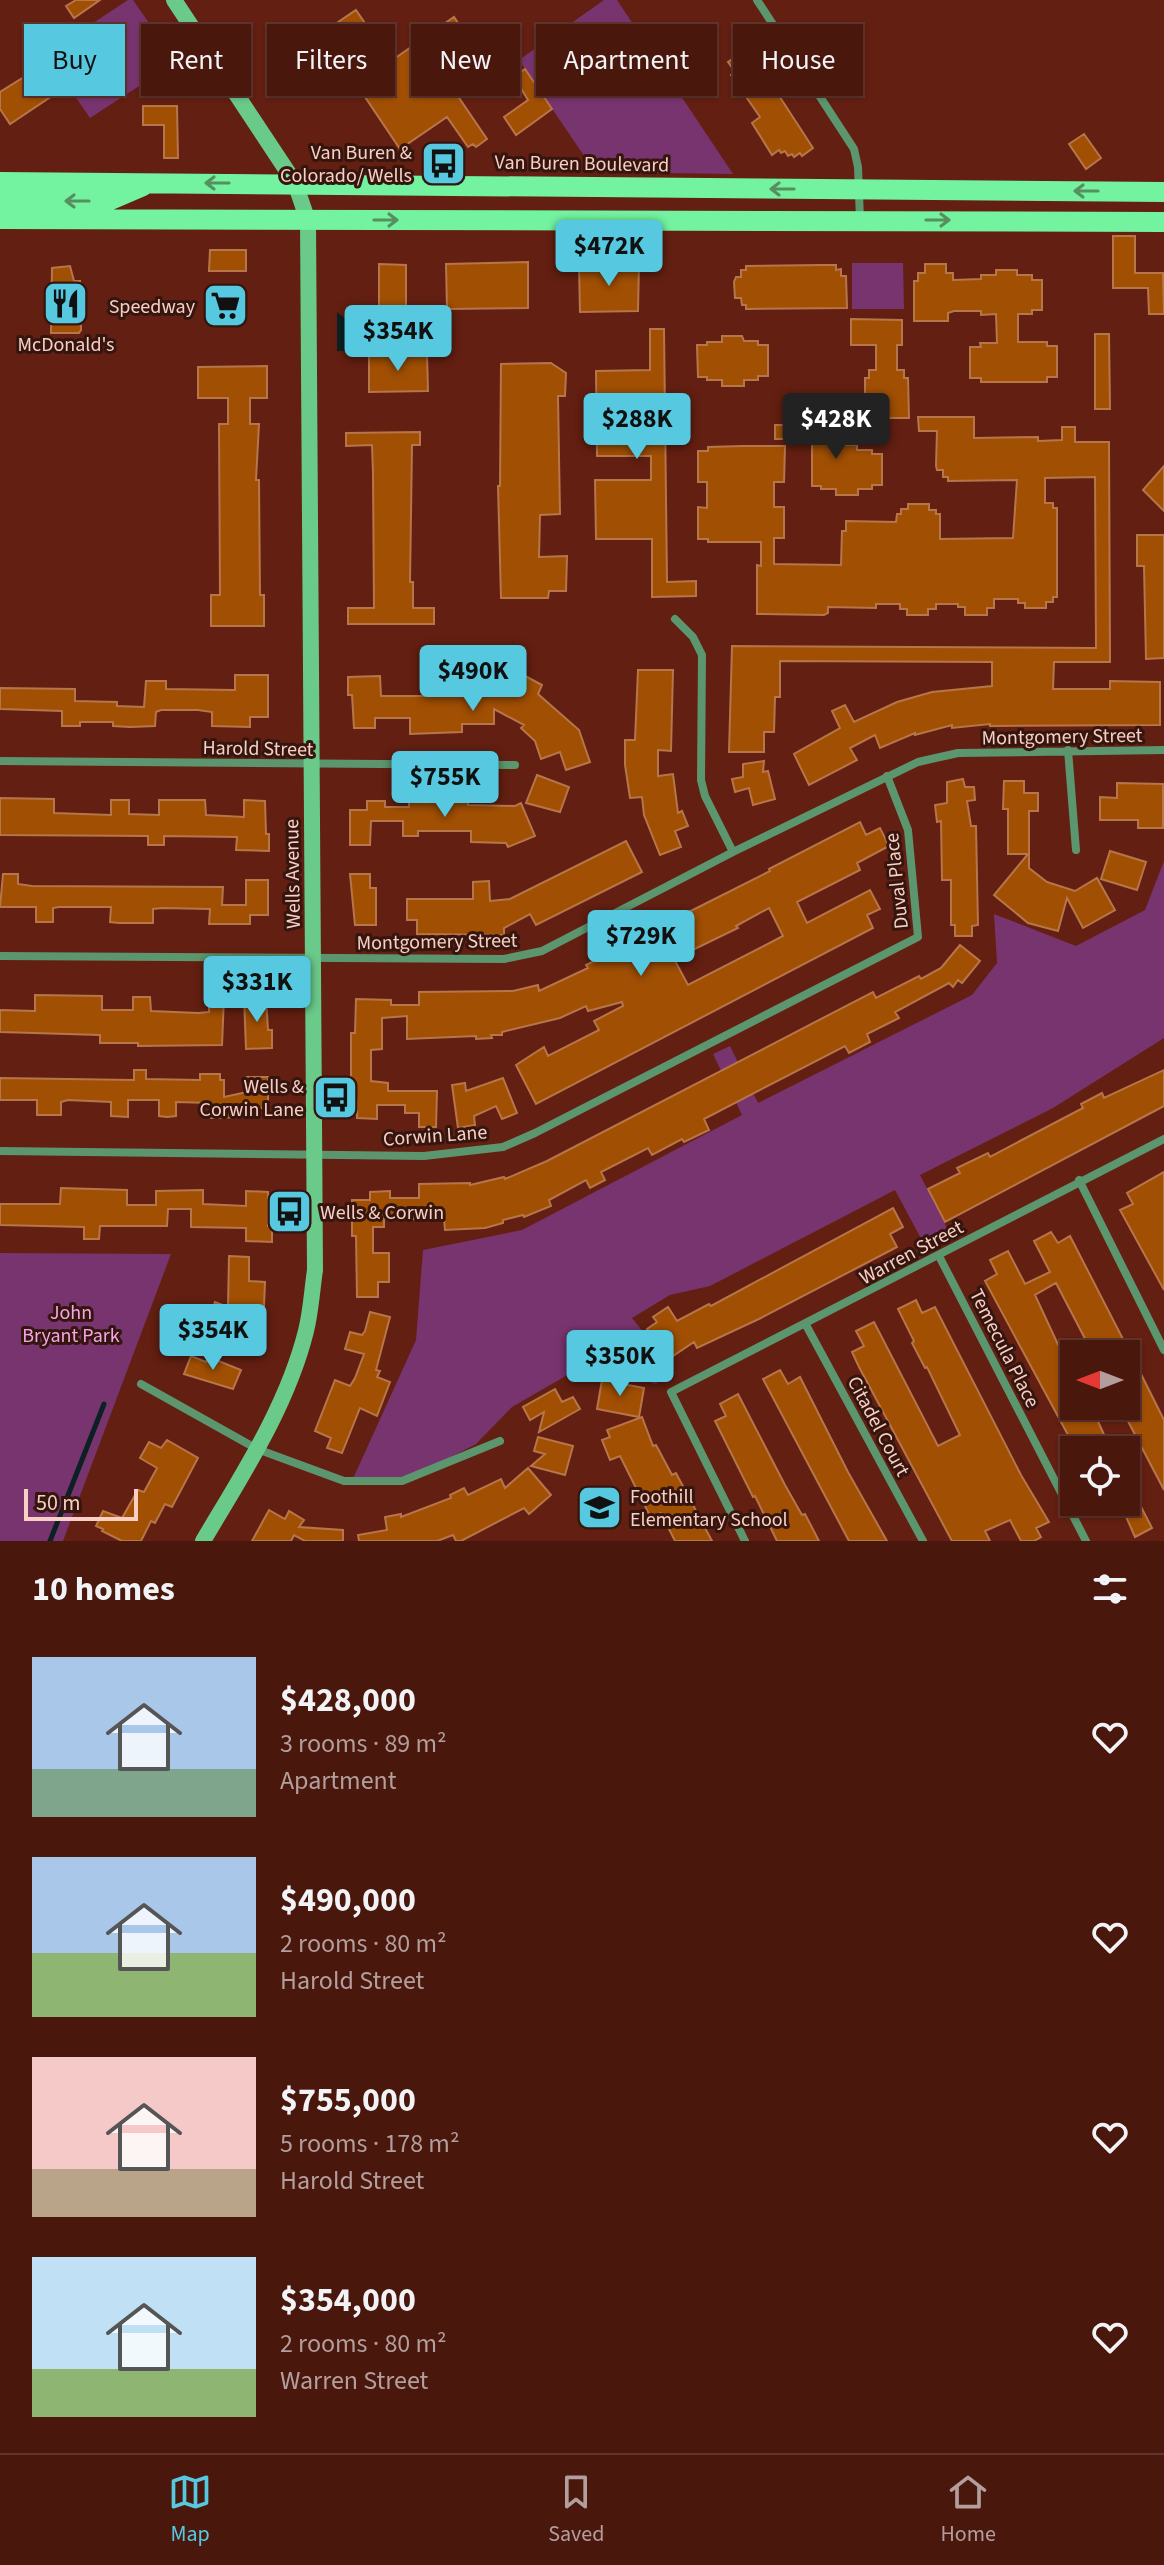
<!DOCTYPE html>
<meta charset="utf-8">
<style>
:root{--surface:#4a170d;--page:#512016;--text:#f1f3f6;--muted:#b29f9d;--line:#61362e;--accent:#56c9e1}
body{margin:0;font-family:"Source Sans 3",sans-serif;background:var(--page);color:var(--text);height:100vh;display:flex;flex-direction:column;font-size:30px;white-space:nowrap}
*{box-sizing:border-box;margin:0}
p{font-size:26px;color:var(--muted)}
.icon{flex:none;width:44px;height:44px;fill:none;stroke:currentColor;stroke-width:2;stroke-linecap:round;stroke-linejoin:round}
.map{position:relative;height:1541px;overflow:hidden}
.details{display:flex;flex-direction:column;background:var(--surface);flex:1}
.details>*{flex:none}
.banner{position:absolute;left:24px;top:24px;width:1116px;height:72px;display:flex;gap:16px}
.needle{width:52px;rotate:270deg}
.buttons{position:absolute;left:1060px;top:1340px;display:grid;gap:16px}
.buttons a{display:grid;place-items:center;width:80px;height:80px;border-radius:0px;background:var(--surface);box-shadow:0 2px 6px #0004,0 0 0 2px var(--line);font-size:40px}
.scale{position:absolute;left:24px;bottom:20px;width:114px;box-sizing:border-box;padding-left:8px;border:4px solid #f9cec4;border-top:0;font-size:22px;line-height:28px;white-space:nowrap;color:#f9cec4;-webkit-text-stroke:6px #34160f;paint-order:stroke}
.price{position:absolute;translate:-50% -68px;padding:0 18px;border-radius:8px;background:var(--accent);color:#111;font-size:26px;line-height:52px;filter:drop-shadow(0 2px 4px #0008)}
.price::after{content:'';position:absolute;left:50%;top:48px;width:24px;height:18px;margin-left:-12px;background:inherit;clip-path:polygon(0 0,100% 0,50% 100%)}
.price.selected{background:#222;color:#fff}
ul{padding:0;list-style:none}
li{display:flex;align-items:center;gap:24px;height:200px;padding:0 32px}
li span{display:grid;place-items:center;flex:none;width:224px;height:160px;border-radius:0px;color:#555}
li>.icon{margin-inline-start:auto}
span .icon{width:96px;height:96px;fill:#fffc;stroke-width:1}
li b{font-size:34px}
h2{display:flex;justify-content:space-between;align-items:center;height:96px;padding:0 32px;font-size:34px}
.pill{padding:0 28px;border-radius:0px;background:var(--surface);box-shadow:0 2px 6px #0004,0 0 0 2px var(--line);font-size:28px;line-height:72px}
.pill.selected{background:var(--accent);color:#111}
.menu{display:flex;justify-content:space-around;align-items:center;height:112px;border-top:2px solid var(--line);background:var(--surface);font-size:22px;color:var(--muted)}
.menu a{display:grid;justify-items:center;gap:4px}
.menu .selected{color:var(--accent)}
.map>svg:first-child{display:block}
.green{fill:#78346e}
.water{fill:#0d2024}
.lines{fill:none;stroke-linecap:round;stroke-linejoin:round}
.stream{stroke:#0d2024;stroke-width:5}
.building{fill:#a14f03;stroke:#b7754a;stroke-width:2;fill-rule:evenodd}
.street{stroke:#5c966e;stroke-width:8}
.secondary{stroke:#6aca8a;stroke-width:16}
.primary{stroke:#73f2a0;stroke-width:20}
.oneway{stroke:#578f5f}
.labels{text-anchor:middle;stroke-width:6;stroke-linejoin:round;paint-order:stroke}
.poi-label{font-size:20px;fill:#f9cec4;stroke:#34160f;text-anchor:end}
.street-label{font-size:20px;fill:#f9cec4;stroke:#34160f}
.park-label{font-size:20px;fill:#f7a5e8;stroke:#34160f}
</style>
<div class="map">
<svg width="1164" height="1541" viewBox="0 0 1164 1541">
<rect width="100%" height="100%" fill="#631f11"/>
<path class="green" d="M128 0H133L176 62 90 118 46 54Z
M604 0H617L733 174 595 172 519 60Z
M852 263H903L904 309H852Z
M1164 861V1038L1053 1108 920 1175 948 1230 924 1244 895 1190 710 1286 670 1295 632 1318 673 1369 656 1384 590 1362 512 1407 476 1444 428 1469 387 1481 351 1483 416 1340 423 1250 522 1230 742 1115 713 1054 730 1046 758 1103 972 995 997 963 994 914 1076 946 1145 910Z
M0 1253 171 1254 63 1541H0Z"/>
<path class="water" d="M337 312 353 325V335L347 351H337Z"/>
<g class="lines">
<path class="stream" d="M50 1541 104 1404"/>
</g>
<path class="building" d="M76 0H100L74 18 66 6Z
M356 10 391 61 454 17 476 50 453 66 449 83 487 139 476 147 473 144 468 147 447 117 400 149 322 33Z
M693 41 704 58 678 74 668 57Z
M748 48 813 148 802 156 800 153 794 157 792 154 788 156 785 151 781 153 779 150 772 155 752 123 760 117 731 75 735 72 728 62Z
M40 67 58 92 10 124 0 109V92Z
M525 69 552 109 516 135 504 117 528 100 514 77Z
M143 106H177L178 158H164V125H143Z
M1084 134 1101 158 1086 169 1069 144Z
M1113 236H1135V273H1163L1164 314H1149L1148 288H1113Z
M210 250H246V271H209Z
M528 262V308L447 309 446 264Z
M379 264 406 265V324H379Z
M639 264 638 311 580 312 579 265Z
M925 264H946V273H953V280L981 279V275H996V270H1017V275H1032V280H1042V310H1032V314H1018V342H1047V346H1057V377H1047V382H981V378H970V347H981L980 343H997L996 314 981 315V311H954L948 313V321H914V281H918V273H925Z
M821 265H836V270L841 269V276H846L847 308 746 309V305H742L741 298H735L734 282 736 277H741V270H746V266Z
M70 266 74 281H80L81 330 79 333H51L52 268Z
M210 294 246 295 245 317 209 316Z
M851 319 902 320V345H897V370H904V378H908L909 418H876V410H869V402H865V378H869V370H876V345H851Z
M650 329H664L667 582 696 581V596L652 597V539H596L595 480H651V456H597L596 371 650 370Z
M1095 334H1109L1110 409H1095Z
M722 336H742L744 341H758V345H768V376H758V380H744V386H722V380H707V377H698L697 345H707V342H722Z
M427 354 428 391 369 392V355Z
M551 363 566 373 565 396H558L560 514 540 515 539 557 567 556 566 591H549L548 598H501L498 486H500L501 364Z
M267 366V398H250V424H259L256 480H259L260 595H264V626H211V595H220L219 424H228V398H198V367Z
M918 417H974V438L1038 437V441L1062 440V427H1075V442H1109L1110 662H1054L1053 689H1110V681L1160 682V725L990 726V724L952 728V725L915 735V733L880 748 875 735 850 748 857 760 809 785 794 754 840 728 832 711 845 705 854 722 897 702 932 692 992 686V662L780 661V697H775L774 732H764V752H729L732 646 1096 648 1095 477 1045 478V503H1053V508H1057V597H1053V602H1046V608H1025V603H1018V599H994V608H987V615H965V607H958V604H936V609H928V615H907V609H900V604H876V608L828 607V613L824 615 757 614V565L761 566V542H708V539H698V507L707 508V482H698V451H708V447L742 446H785L784 482H774V507H784V538H774V564L841 565 842 531H846V521L896 522 897 514H901V509H908V504H929V510H936V514H940V539L1013 538 1017 480 948 481V477H943V470H937L936 466 937 431H919Z
M775 425H829V445H857V450H872V454H882V485H872V489H858V495H836V489H821V486H812V439H775Z
M420 432V445H412L410 582H413V608H434V624H348V608H374L373 473 372 445 346 446V433Z
M1164 466V511L1143 490Z
M1137 535H1164V658L1146 659 1144 566H1137Z
M514 670 542 685 538 694 579 730 590 762 566 770 560 752 541 759 535 741 521 728 524 725 494 709V724H462V732L410 734V718H375V728H354L352 695H348V677L380 676 381 696H434V690L505 686Z
M638 670H673L671 751 658 750V776L673 774 678 813 682 811 688 826 675 831 681 847 660 855 644 815 642 797 630 798 625 765V740H635Z
M235 675H268V717H250V727L212 726V712L198 710H161L156 712 155 726 130 727 113 726V722H80V726H62V711L0 709V688L75 689V701L117 702V706L144 707 146 681H166V689L235 690Z
M764 761 763 772 768 771 775 799 753 805 749 788 735 792 732 779 743 777V764Z
M537 775 569 787 560 812 526 803Z
M963 779 965 787H974L975 800 967 801 971 826H976L978 925 972 926V936H955V925H951V880H942L941 821 937 822 935 805 947 803V782Z
M1004 781H1024V793H1038V811H1029V868L1047 882 1075 891 1097 878 1115 910 1083 928 1067 898 1058 931 1028 923 994 895 1028 854H1008V809H1003Z
M1117 783 1163 784V828H1138V820H1100V797L1117 798Z
M416 793 468 796V805L515 806 521 803 535 836 508 847 506 843 471 842V831H418V836H403V821H371L370 845H350V810H367V801H385V807H409V797L416 796Z
M0 798 54 799V813L111 815V800H129V814L159 815V800H205L206 815 244 817V800L265 801 266 834H269V851L236 850 237 837 164 836V845H148V836L0 835Z
M860 822 866 835 880 828 889 846 857 863 860 870 797 902 807 923 870 890 880 909 867 915 873 928 536 1104 516 1065 544 1047 548 1056 599 1030 594 1021 623 1006 622 1002 588 1011 586 1006 560 1018 502 1032V1035H491L492 1038 476 1039V1036L407 1039V1016L382 1018V1049L371 1050V1081L388 1083V1091H437L436 1127H419V1113H405V1105H377V1119L357 1118V1100H354V1087H351V1033H355L356 999 391 1000V1005H419V992L513 991 538 985 539 991 588 968 586 965 645 934 770 871 769 869ZM769 908 783 936 688 985 674 959 738 928 736 926Z
M626 841 642 872 536 925 530 914 504 928V935L417 934V920H407V899H473V882L489 881 490 901 510 899Z
M1110 851 1146 862 1137 890 1101 879Z
M3 874H18V884L32 886 223 887 222 905H246V880H268V915H250V924H209L210 909 162 908 153 909V923H119L110 922 111 907H59L53 908V922H36V907H0Z
M350 874H370V888H376V925H355Z
M960 945 980 961 962 983 958 980 953 987 949 983 895 1012 899 1018 867 1034 870 1042 849 1053 845 1046 704 1119 709 1130 684 1142 682 1139 652 1155 648 1148 601 1172 605 1180 590 1188 586 1180 549 1200 551 1206 524 1217 523 1215 503 1220V1223L485 1228 445 1230 444 1219H384V1227H373V1253H389V1282H378V1297H357L356 1236H352V1200H370V1192L390 1191V1198H419V1184L470 1183V1185L504 1177 505 1179 547 1161 873 992 876 998 919 976 921 979 941 968Z
M35 995 102 996V1010H133V997H150L151 1011 198 1013 209 1012V997H224L222 1045 138 1046V1043H100V1035L0 1032V1010L35 1011Z
M244 997H266L268 1030H272V1048L246 1049Z
M134 1070H146V1079L200 1080V1074H220V1080H224V1097L247 1092V1077H268V1108H250V1117L211 1118V1103L176 1102V1116L167 1117 159 1116V1100H128V1117L111 1116V1102L68 1100 61 1102V1115H37V1100H0V1078L134 1080Z
M1164 1070V1106L945 1222 928 1189 960 1173 957 1168 988 1153 990 1157 1020 1141 1083 1108 1081 1104 1102 1093 1104 1098Z
M503 1078 517 1113 502 1119 496 1106 474 1116 475 1125 458 1128 452 1085 465 1083 466 1091Z
M1164 1172V1290L1120 1210 1133 1204 1127 1193Z
M61 1188 127 1190V1205H156V1191L203 1190V1204L246 1206V1191L268 1192V1226H272V1242L246 1241V1228L191 1227V1209H168L167 1226H100L99 1239H84V1227L0 1225V1204H60Z
M893 1208 903 1227 890 1234 897 1247 761 1318 697 1348 694 1342 667 1360 647 1329 657 1322 653 1317 668 1307 677 1321 709 1304 711 1306Z
M1051 1232 1058 1243 1070 1236 1125 1343 1103 1354H1093L1056 1283 1035 1295 1074 1379V1406H1091L1111 1450H1090L1086 1442 1075 1448 985 1281 997 1274 990 1260 1008 1251 1025 1284 1050 1272 1034 1241Z
M229 1256 249 1257V1281L265 1282 264 1306 257 1327 249 1324 242 1346 204 1332 215 1302 228 1307Z
M916 1300 922 1313 935 1307 1021 1475 1049 1522 1036 1528 1041 1537 1034 1541H1021L1010 1520 985 1531 990 1541H952L859 1367 852 1352 864 1346 856 1331 874 1322 938 1446 960 1435 927 1367 925 1368 912 1343 914 1341 898 1309Z
M370 1312 390 1317 376 1370 380 1371 377 1377 390 1382 377 1416 360 1408 342 1453 327 1448 331 1438 315 1431 335 1380 350 1386 355 1378 364 1354 345 1349 350 1332 362 1335 365 1331Z
M1126 1344 1164 1420V1490L1120 1406H1126Z
M191 1356 206 1362 209 1357 241 1370 233 1389 184 1374Z
M780 1370 788 1384 800 1377 848 1472 887 1541H849L763 1379Z
M602 1380 644 1388 639 1417 597 1409Z
M555 1389 562 1402 573 1397 580 1409 539 1432 544 1412 530 1420 523 1407Z
M738 1394 785 1485 802 1515 805 1514 819 1541H777L755 1496 753 1497 715 1421 726 1416 720 1404Z
M642 1417 653 1446 656 1445 672 1475 676 1473 712 1541H675L661 1513 651 1518 620 1456 610 1460 602 1440 610 1437 607 1430Z
M538 1437 573 1446 565 1475 531 1466 545 1454 534 1451Z
M167 1440 198 1458 172 1507 165 1504 155 1523 151 1521 141 1541H122L102 1531 103 1529 96 1526 103 1511 122 1518 138 1490 144 1492 157 1468 140 1458 149 1442 161 1448Z
M528 1468 551 1495 529 1514 524 1508 461 1541H456L453 1535 437 1541H359L358 1535 387 1530 385 1517 401 1514V1517L451 1498 450 1495 464 1488 468 1495 501 1479 505 1488Z
M1135 1495 1152 1528 1135 1537 1120 1503 1126 1502Z
M269 1510 285 1519 289 1511 304 1520 299 1527 343 1530V1541H305L294 1535 291 1541H252Z"/>
<g class="lines">
<path class="street" d="M757 0 854 149 858 167 860 220
M675 619 693 637 702 655 701 780 705 796 733 852
M1068 750 1076 850
M0 761 515 765
M0 956 504 959 542 951 733 852 918 762 958 753 1164 750
M0 1151 424 1156 503 1147 535 1133 918 937 908 830 887 776
M1079 1180 1164 1350
M939 1256 1086 1541
M806 1325 923 1541
M141 1384 257 1449 344 1481H402L500 1441
M745 1541 671 1392 1164 1139"/>
<path class="secondary" d="M174 0 295 183 308 221 315 1270C312 1290 311 1311 306 1331 287 1407 242 1475 203 1541"/>
<path class="primary" d="M0 182 1164 192
M0 201H108L143 186
M0 219 1164 222"/>
</g>
<defs><path id="oneway-shaft" d="M-6 0H5M1.5-3L5.5 0L1.5 3" fill="none" stroke-width="1.6" stroke-linecap="round" stroke-linejoin="round" transform="scale(2)"/></defs>
<g class="oneway">
<use href="#oneway-shaft" transform="translate(217 183) rotate(-180)"/>
<use href="#oneway-shaft" transform="translate(782 189) rotate(-180)"/>
<use href="#oneway-shaft" transform="translate(1086 191) rotate(-180)"/>
<use href="#oneway-shaft" transform="translate(77 201) rotate(-180)"/>
<use href="#oneway-shaft" transform="translate(386 220)"/>
<use href="#oneway-shaft" transform="translate(938 220)"/>
</g>
<defs>
<symbol id="bus-square" viewBox="-11 -11 22 22"><rect x="-9" y="-9" width="18" height="18" rx="4" fill="#56c9e1" stroke="#34160f"/><path d="M-5-6H5V4H4V6H2V4H-2V6H-4V4H-5ZM-3.5-4V0h7V-4ZM-3.5 1.2v1.5H-2V1.2ZM2 1.2v1.5H3.5V1.2Z" fill="#111"/></symbol>
<symbol id="restaurant-square" viewBox="-11 -11 22 22"><rect x="-9" y="-9" width="18" height="18" rx="4" fill="#56c9e1" stroke="#34160f"/><path d="M-5-6h1v4h1v-4h1v4h1v-4h1v5L-1.5 .5V6h-2V.5L-5-1ZM5-6V6H3V1.5H1.5Q1.5-4 5-6Z" fill="#111"/></symbol>
<symbol id="supermarket-square" viewBox="-11 -11 22 22"><rect x="-9" y="-9" width="18" height="18" rx="4" fill="#56c9e1" stroke="#34160f"/><path d="M-6-5.5h2.5l.6 2H6L4.5 2H-2.5L-4.4-4H-6ZM-1.5 3.2a1.3 1.3 0 1 0 .1 0ZM3 3.2a1.3 1.3 0 1 0 .1 0Z" fill="#111"/></symbol>
<symbol id="school-square" viewBox="-11 -11 22 22"><rect x="-9" y="-9" width="18" height="18" rx="4" fill="#56c9e1" stroke="#34160f"/><path d="M0-5L7-2L0 1L-7-2ZM-4 1L0 2.5L4 1V4Q0 6-4 4Z" fill="#111"/></symbol>
</defs>
<g fill-rule="evenodd">
<use href="#bus-square" x="418" y="138" width="51" height="51"/>
<use href="#restaurant-square" x="40" y="278" width="51" height="51"/>
<use href="#supermarket-square" x="200" y="280" width="51" height="51"/>
<use href="#bus-square" x="310" y="1072" width="51" height="51"/>
<use href="#bus-square" x="264" y="1186" width="51" height="51"/>
<use href="#school-square" x="574" y="1482" width="51" height="51"/>
</g>
<g class="labels">
<g class="poi-label">
<text x="412" y="159">Van Buren &amp;<tspan x="412" dy="23">Colorado/ Wells</tspan></text>
<text x="195" y="313">Speedway</text>
<text x="66" y="351" text-anchor="middle">McDonald's</text>
<text x="304" y="1093">Wells &amp;<tspan x="304" dy="23">Corwin Lane</tspan></text>
<text x="320" y="1219" text-anchor="start">Wells &amp; Corwin</text>
<text x="630" y="1503" text-anchor="start">Foothill<tspan x="630" dy="23">Elementary School</tspan></text>
</g>
<g class="street-label">
<text transform="translate(582 163) rotate(1)" y="7">Van Buren Boulevard</text>
<text transform="translate(1062 736) rotate(-1)" y="7">Montgomery Street</text>
<text transform="translate(258 748) rotate(1)" y="7">Harold Street</text>
<text transform="translate(292 874) rotate(-91)" y="7">Wells Avenue</text>
<text transform="translate(896 881) rotate(-96)" y="7">Duval Place</text>
<text transform="translate(437 941) rotate(-1)" y="7">Montgomery Street</text>
<text transform="translate(435 1135) rotate(-4)" y="7">Corwin Lane</text>
<text transform="translate(911 1252) rotate(-28)" y="7">Warren Street</text>
<text transform="translate(1005 1348) rotate(63)" y="7">Temecula Place</text>
<text transform="translate(879 1426) rotate(62)" y="7">Citadel Court</text>
</g>
<g class="park-label">
<text x="71" y="1319">John<tspan x="71" dy="23">Bryant Park</tspan></text>
</g>
</g>
</svg>
<div class="buttons">
<a><svg class="needle" viewBox="-14 -14 28 28"><path d="M0-13l5 13h-10z" fill="#e53935"/><path d="M0 13l5-13h-10z" fill="#b29f9d"/></svg></a>
<a><svg class="icon" aria-label="locate" viewBox="0 0 24 24"><circle cx="12" cy="12" r="6"/><path d="M12 2v4M12 18v4M2 12h4M18 12h4"/></svg></a>
</div>
<div class="scale">50 m</div>
<b class="price" style="left:609px;top:288px">$472K</b>
<b class="price" style="left:398px;top:373px">$354K</b>
<b class="price" style="left:637px;top:461px">$288K</b>
<b class="price selected" style="left:836px;top:461px">$428K</b>
<b class="price" style="left:473px;top:713px">$490K</b>
<b class="price" style="left:445px;top:819px">$755K</b>
<b class="price" style="left:641px;top:978px">$729K</b>
<b class="price" style="left:257px;top:1024px">$331K</b>
<b class="price" style="left:213px;top:1372px">$354K</b>
<b class="price" style="left:620px;top:1398px">$350K</b>
<div class="banner">
<a class="pill selected">Buy</a>
<a class="pill">Rent</a>
<a class="pill">Filters</a>
<a class="pill">New</a>
<a class="pill">Apartment</a>
<a class="pill">House</a>
</div>
</div>
<section class="details">
<h2>10 homes<svg class="icon" aria-label="filters" viewBox="0 0 24 24"><path d="M4 7h16M4 17h16"/><circle cx="9" cy="7" r="2"/><circle cx="15" cy="17" r="2"/></svg></h2>
<ul>
<li><span style="background:linear-gradient(#a9c7e8 70%,#7fa58c 0)"><svg class="icon" aria-label="home" viewBox="0 0 24 24"><path d="M3 11l9-7 9 7M6 9v11h12V9"/></svg></span><div><b>$428,000</b><p>3 rooms · 89 m²</p><p>Apartment</p></div><svg class="icon" aria-label="heart" viewBox="0 0 24 24"><path d="M12 20l-8-8c-3-5 5-10 8-4 3-6 11-1 8 4z"/></svg></li>
<li><span style="background:linear-gradient(#a9c7e8 60%,#8fb573 0)"><svg class="icon" aria-label="home" viewBox="0 0 24 24"><path d="M3 11l9-7 9 7M6 9v11h12V9"/></svg></span><div><b>$490,000</b><p>2 rooms · 80 m²</p><p>Harold Street</p></div><svg class="icon" aria-label="heart" viewBox="0 0 24 24"><path d="M12 20l-8-8c-3-5 5-10 8-4 3-6 11-1 8 4z"/></svg></li>
<li><span style="background:linear-gradient(#f6c9c9 70%,#b9a48a 0)"><svg class="icon" aria-label="home" viewBox="0 0 24 24"><path d="M3 11l9-7 9 7M6 9v11h12V9"/></svg></span><div><b>$755,000</b><p>5 rooms · 178 m²</p><p>Harold Street</p></div><svg class="icon" aria-label="heart" viewBox="0 0 24 24"><path d="M12 20l-8-8c-3-5 5-10 8-4 3-6 11-1 8 4z"/></svg></li>
<li><span style="background:linear-gradient(#bfe0f5 70%,#8fb573 0)"><svg class="icon" aria-label="home" viewBox="0 0 24 24"><path d="M3 11l9-7 9 7M6 9v11h12V9"/></svg></span><div><b>$354,000</b><p>2 rooms · 80 m²</p><p>Warren Street</p></div><svg class="icon" aria-label="heart" viewBox="0 0 24 24"><path d="M12 20l-8-8c-3-5 5-10 8-4 3-6 11-1 8 4z"/></svg></li>
</ul>
</section>
<nav class="menu">
<a class="selected"><svg class="icon" aria-label="map" viewBox="0 0 24 24"><path d="M3 6l6-2 6 2 6-2v14l-6 2-6-2-6 2zM9 4v14M15 6v14"/></svg>Map</a>
<a><svg class="icon" aria-label="saved" viewBox="0 0 24 24"><path d="M7 4h10v16l-5-4-5 4z"/></svg>Saved</a>
<a><svg class="icon" aria-label="home" viewBox="0 0 24 24"><path d="M3 11l9-7 9 7M6 9v11h12V9"/></svg>Home</a>
</nav>
